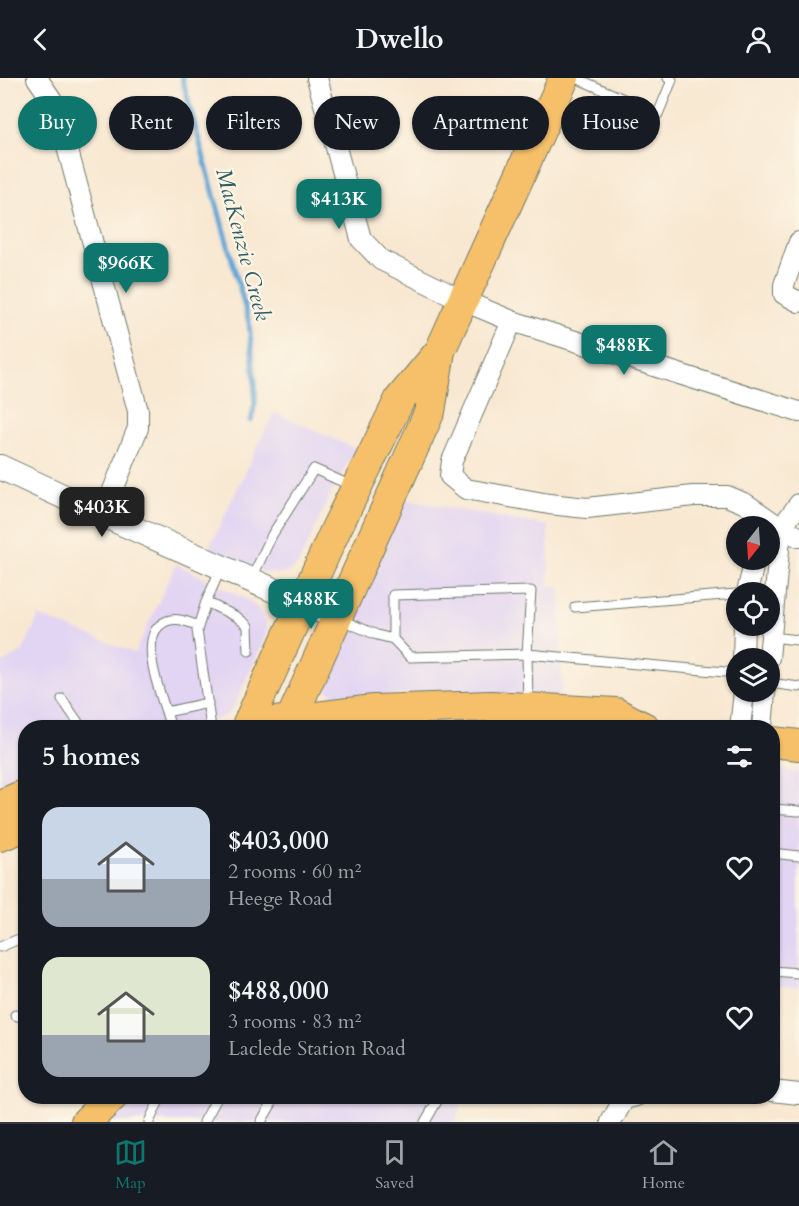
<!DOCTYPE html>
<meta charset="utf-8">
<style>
:root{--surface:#171b24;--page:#20242c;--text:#f1f3f6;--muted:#9ea1a6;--line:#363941;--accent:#0f766e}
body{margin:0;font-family:Cardo,serif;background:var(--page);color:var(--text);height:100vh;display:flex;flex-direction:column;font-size:22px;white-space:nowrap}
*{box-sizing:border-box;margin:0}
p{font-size:20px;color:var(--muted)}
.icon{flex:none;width:33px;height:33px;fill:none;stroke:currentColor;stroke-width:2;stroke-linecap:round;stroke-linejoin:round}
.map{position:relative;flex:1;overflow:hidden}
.sheet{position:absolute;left:18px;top:642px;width:762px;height:384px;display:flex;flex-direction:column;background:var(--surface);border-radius:24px;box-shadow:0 2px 4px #0004}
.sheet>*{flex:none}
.banner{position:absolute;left:18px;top:18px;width:764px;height:54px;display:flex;gap:12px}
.needle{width:39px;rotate:197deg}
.fabs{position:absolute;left:726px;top:438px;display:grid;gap:12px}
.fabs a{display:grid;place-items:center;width:54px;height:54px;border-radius:50%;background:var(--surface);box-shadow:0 2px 4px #0004;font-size:30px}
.price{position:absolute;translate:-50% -51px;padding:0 14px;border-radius:12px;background:var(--accent);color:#fff;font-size:20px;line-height:39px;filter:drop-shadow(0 2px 3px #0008)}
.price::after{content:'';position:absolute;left:50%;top:36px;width:18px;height:14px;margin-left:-9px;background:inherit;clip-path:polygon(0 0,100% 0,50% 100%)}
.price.current{background:#222;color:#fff}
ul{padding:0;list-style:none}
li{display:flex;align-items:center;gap:18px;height:150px;padding:0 24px}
li span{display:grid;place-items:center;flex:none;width:168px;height:120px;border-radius:18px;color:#555}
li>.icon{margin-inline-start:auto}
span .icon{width:72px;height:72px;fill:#fffc;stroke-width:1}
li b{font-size:26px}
h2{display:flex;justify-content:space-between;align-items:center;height:72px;padding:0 24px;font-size:26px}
.pill{padding:0 21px;border-radius:27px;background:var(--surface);box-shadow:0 2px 4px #0004;font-size:21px;line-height:54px}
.pill.current{background:var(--accent);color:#fff}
header{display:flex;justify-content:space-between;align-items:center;height:78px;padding:0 24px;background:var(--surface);font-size:27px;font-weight:800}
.menu{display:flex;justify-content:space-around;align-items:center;height:84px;border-top:2px solid var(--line);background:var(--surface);font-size:16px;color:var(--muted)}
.menu a{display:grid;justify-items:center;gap:3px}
.menu .current{color:var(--accent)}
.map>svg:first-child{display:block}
.built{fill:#e2d4f3}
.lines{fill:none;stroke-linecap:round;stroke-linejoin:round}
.stream{stroke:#5fa4d5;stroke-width:5}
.service-casing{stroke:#6b796b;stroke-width:11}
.minor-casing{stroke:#6b796b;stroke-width:22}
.tertiary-casing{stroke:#6b796b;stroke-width:26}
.primary-casing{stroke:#6b796b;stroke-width:32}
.service{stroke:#fff;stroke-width:9}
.minor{stroke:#fff;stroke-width:20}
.tertiary{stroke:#fff;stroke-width:24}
.primary{stroke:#f6c06b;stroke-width:30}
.labels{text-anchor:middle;stroke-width:4.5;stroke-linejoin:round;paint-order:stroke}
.water-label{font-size:22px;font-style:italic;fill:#325c64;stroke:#fcf5e5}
</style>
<header><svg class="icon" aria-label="back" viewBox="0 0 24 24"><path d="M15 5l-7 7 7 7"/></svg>Dwello<svg class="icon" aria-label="person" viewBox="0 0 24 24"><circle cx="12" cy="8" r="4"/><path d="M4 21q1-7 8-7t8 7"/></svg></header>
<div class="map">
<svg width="799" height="1044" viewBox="0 0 799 1044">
<rect width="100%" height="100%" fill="#fcf5e5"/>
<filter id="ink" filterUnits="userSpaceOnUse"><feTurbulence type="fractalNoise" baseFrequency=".0167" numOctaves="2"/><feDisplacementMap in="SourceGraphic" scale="12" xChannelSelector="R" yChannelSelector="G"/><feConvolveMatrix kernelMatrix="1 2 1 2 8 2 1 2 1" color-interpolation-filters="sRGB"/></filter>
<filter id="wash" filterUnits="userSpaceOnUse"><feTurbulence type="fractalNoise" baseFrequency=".008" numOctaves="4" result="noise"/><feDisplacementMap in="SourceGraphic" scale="24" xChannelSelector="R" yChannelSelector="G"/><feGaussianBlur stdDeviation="1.35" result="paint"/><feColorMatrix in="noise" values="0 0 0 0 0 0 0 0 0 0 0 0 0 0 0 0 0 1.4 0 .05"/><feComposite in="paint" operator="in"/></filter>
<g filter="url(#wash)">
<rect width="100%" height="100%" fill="#f8e8d2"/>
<path class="built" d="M274 334 356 371 334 409 298 487 290 493 279 496 263 494 208 472Z
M401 421 548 448 549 508 560 509 562 618 426 615 346 619 333 617 321 606Z
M176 486 250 523 260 533 266 546V556L262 566 233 631 225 638 215 642 178 649 26 650 25 700 0 713V586L22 574 39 538 135 575Z
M772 691 799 694V910L773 907Z
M124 1019H464L455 1044H112Z"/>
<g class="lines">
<path class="stream" d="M182 0 249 244 255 306V325L251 343"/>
</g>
</g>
<g filter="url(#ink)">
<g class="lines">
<defs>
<path id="service" d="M576 0 658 36 672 2 668 0
M251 502 272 457 314 391 354 409
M206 524 237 539 248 548 249 573
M575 529 736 516
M339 541 377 557 393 561 410 579 527 576 736 595
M771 559 798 562
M393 561V517L531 513 527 576 528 627
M770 605 799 609
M62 621 82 650
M166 634C159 612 141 565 159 548 171 537 184 542 198 548
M171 650 166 634 208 625
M211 650 197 552 206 524 221 490
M772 731 799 733
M772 775 799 778
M0 869 26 858
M772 893 799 895
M15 937 26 941
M149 1044 161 1018
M204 1044 218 1018
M261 1044 276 1018
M425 1044 440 1018"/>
<path id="minor" d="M37 0 56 28 138 333V350L103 437
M317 0 361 161 381 182 464 223 512 243 799 334
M799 164 784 207V216L799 224
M512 243 452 383 450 398 466 411 549 426 587 430 693 418H727L746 426 781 450 799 459
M772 458 781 450 799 426
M747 514 755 482
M743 580 744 548
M769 580 781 450
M740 650 744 614
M762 650 765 614
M772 1013 799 1016
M611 1044 624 1021 636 1018"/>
<path id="tertiary" d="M0 389 103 437 337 540"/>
<path id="primary" d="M275 644 374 632 491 628 616 635 645 650
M246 650 336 451 400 321 440 273 564 0
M287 650 430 333 440 273
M772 664 799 667
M0 727 26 716
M0 758 26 748
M86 1044 113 1018"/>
</defs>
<use href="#service" class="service-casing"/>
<use href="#minor" class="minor-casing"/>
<use href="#tertiary" class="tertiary-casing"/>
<use href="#primary" class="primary-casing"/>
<use href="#service" class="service"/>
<use href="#minor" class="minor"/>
<use href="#tertiary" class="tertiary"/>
<use href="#primary" class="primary"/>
</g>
</g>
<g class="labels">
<g class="water-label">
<text transform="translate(244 166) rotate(75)" y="8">MacKenzie Creek</text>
</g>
</g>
</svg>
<div class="fabs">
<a><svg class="needle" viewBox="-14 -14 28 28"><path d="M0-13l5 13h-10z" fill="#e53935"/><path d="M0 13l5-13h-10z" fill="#9ea1a6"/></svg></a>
<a><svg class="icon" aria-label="locate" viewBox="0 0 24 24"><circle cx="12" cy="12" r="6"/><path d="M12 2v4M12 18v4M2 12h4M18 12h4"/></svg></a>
<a><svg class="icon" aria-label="layers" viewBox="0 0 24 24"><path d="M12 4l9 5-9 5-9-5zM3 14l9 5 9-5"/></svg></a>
</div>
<b class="price" style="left:339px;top:152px">$413K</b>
<b class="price" style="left:126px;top:216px">$966K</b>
<b class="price" style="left:624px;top:298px">$488K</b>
<b class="price current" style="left:102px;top:460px">$403K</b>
<b class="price" style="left:311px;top:552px">$488K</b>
<div class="banner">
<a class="pill current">Buy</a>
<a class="pill">Rent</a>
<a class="pill">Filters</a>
<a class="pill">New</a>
<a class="pill">Apartment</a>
<a class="pill">House</a>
</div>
<section class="sheet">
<h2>5 homes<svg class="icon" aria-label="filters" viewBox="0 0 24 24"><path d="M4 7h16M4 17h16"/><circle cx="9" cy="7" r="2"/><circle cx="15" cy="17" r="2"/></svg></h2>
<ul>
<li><span style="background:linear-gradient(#c9d6e8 60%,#9aa5b1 0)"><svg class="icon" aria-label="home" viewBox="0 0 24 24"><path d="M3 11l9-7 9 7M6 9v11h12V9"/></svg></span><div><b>$403,000</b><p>2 rooms · 60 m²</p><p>Heege Road</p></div><svg class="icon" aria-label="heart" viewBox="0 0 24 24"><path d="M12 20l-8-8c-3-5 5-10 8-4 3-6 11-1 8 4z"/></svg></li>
<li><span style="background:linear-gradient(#dfe7d0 65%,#9aa5b1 0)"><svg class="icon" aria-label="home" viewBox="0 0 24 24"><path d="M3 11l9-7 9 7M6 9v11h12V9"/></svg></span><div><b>$488,000</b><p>3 rooms · 83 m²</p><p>Laclede Station Road</p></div><svg class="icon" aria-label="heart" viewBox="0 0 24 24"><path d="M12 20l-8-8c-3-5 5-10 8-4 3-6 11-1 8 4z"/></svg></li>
</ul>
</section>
</div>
<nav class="menu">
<a class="current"><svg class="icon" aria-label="map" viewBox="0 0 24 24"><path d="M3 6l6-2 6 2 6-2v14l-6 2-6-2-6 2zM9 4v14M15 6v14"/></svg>Map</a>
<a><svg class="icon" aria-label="saved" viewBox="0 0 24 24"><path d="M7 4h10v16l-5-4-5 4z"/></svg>Saved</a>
<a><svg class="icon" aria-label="home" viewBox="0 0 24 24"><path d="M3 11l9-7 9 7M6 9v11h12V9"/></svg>Home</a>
</nav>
